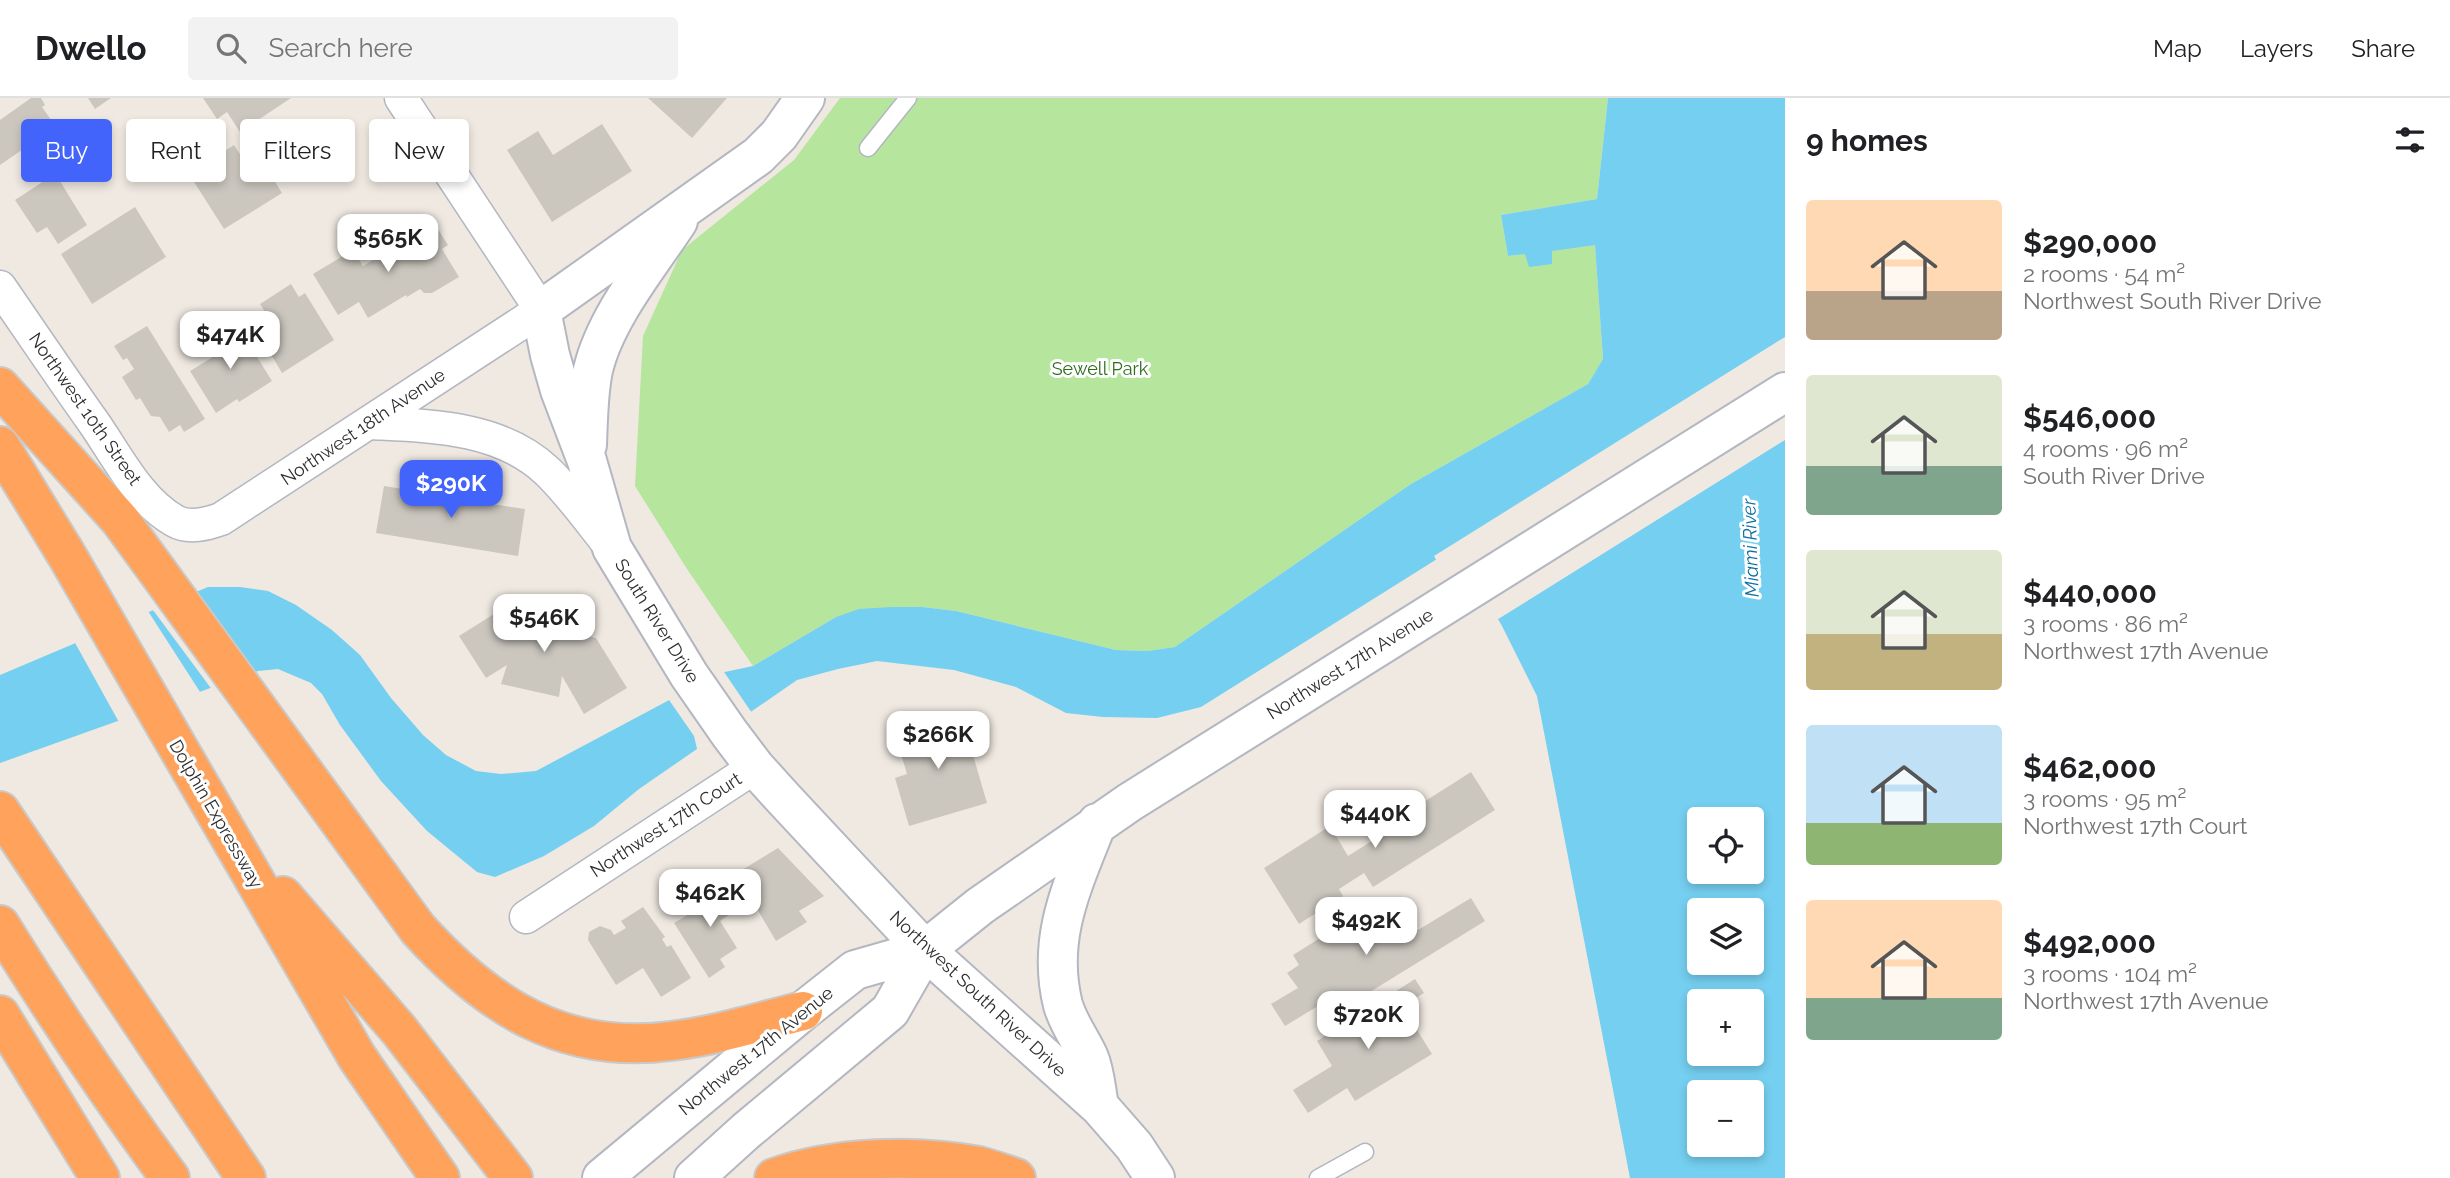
<!DOCTYPE html>
<meta charset="utf-8">
<style>
:root{--surface:#fff;--page:#f2f2f2;--text:#202124;--muted:#757577;--line:#e0e0e0;--accent:#4264fb}
body{margin:0;font-family:Raleway,sans-serif;background:var(--page);color:var(--text);height:100vh;display:flex;flex-direction:column;font-size:26px;white-space:nowrap}
*{box-sizing:border-box;margin:0}
p{font-size:23px;color:var(--muted)}
.icon{flex:none;width:38px;height:38px;fill:none;stroke:currentColor;stroke-width:2;stroke-linecap:round;stroke-linejoin:round}
.map{position:relative;flex:1;overflow:hidden}
.drawer{display:flex;flex-direction:column;background:var(--surface);width:665px}
.drawer>*{flex:none}
.banner{position:absolute;left:21px;top:21px;width:665px;height:63px;display:flex;gap:14px}
.fabs{position:absolute;left:1687px;top:709px;display:grid;gap:14px}
.fabs a{display:grid;place-items:center;width:77px;height:77px;border-radius:7px;background:var(--surface);box-shadow:0 4px 10px #0003;font-size:35px}
.price{position:absolute;translate:-50% -60px;padding:0 16px;border-radius:14px;background:#fff;color:#222;font-size:23px;line-height:46px;filter:drop-shadow(0 2px 4px #0008)}
.price::after{content:'';position:absolute;left:50%;top:42px;width:21px;height:16px;margin-left:-10px;background:inherit;clip-path:polygon(0 0,100% 0,50% 100%)}
.price.selected{background:var(--accent);color:#fff}
ul{padding:0;list-style:none}
li{display:flex;align-items:center;gap:21px;height:175px;padding:0 21px}
li span{display:grid;place-items:center;flex:none;width:196px;height:140px;border-radius:7px;color:#555}
li>.icon{margin-inline-start:auto}
span .icon{width:84px;height:84px;fill:#fffc;stroke-width:1}
li b{font-size:30px}
h2{display:flex;justify-content:space-between;align-items:center;height:84px;padding:0 21px;font-size:30px}
.tag{padding:0 24px;border-radius:7px;background:var(--surface);box-shadow:0 4px 10px #0003;font-size:24px;line-height:63px}
.tag.selected{background:var(--accent);color:#fff}
header{display:flex;align-items:center;gap:42px;box-sizing:border-box;height:98px;padding:0 35px;background:var(--surface);border-bottom:2px solid var(--line)}
header strong{font-size:33px}
nav{display:flex;gap:38px;margin-inline-start:auto;font-size:24px}
.search{width:490px;height:63px;background:var(--page);display:flex;align-items:center;gap:18px;box-sizing:border-box;padding:0 24px;border-radius:7px;color:var(--muted);font-size:26px}
main{display:flex;flex:1;min-height:0}
.map>svg:first-child{display:block}
.green{fill:#b6e59e}
.water{fill:#75cff0;fill-rule:evenodd}
.pier{fill:#efe9e1}
.building{fill:#cbc7bf}
.lines{fill:none;stroke-linecap:round;stroke-linejoin:round}
.lane-casing{stroke:#b4b7c1;stroke-width:19}
.street-casing{stroke:#b4b7c1;stroke-width:35}
.secondary-casing{stroke:#b4b7c1;stroke-width:42}
.highway-casing{stroke:#c9c9c9;stroke-width:42}
.lane{stroke:#fff;stroke-width:16}
.street{stroke:#fff;stroke-width:32}
.secondary{stroke:#fff;stroke-width:38}
.highway{stroke:#ffa35c;stroke-width:38}
.labels{text-anchor:middle;stroke-width:6;stroke-linejoin:round;paint-order:stroke}
.park-label{font-size:18px;fill:#2c6e1b;stroke:#fff}
.street-label{font-size:18px;fill:#2e2e2e;stroke:#fff}
.water-label{font-size:19px;font-style:italic;fill:#0d6fa3;stroke:#fff}
</style>
<header>
<strong>Dwello</strong>
<div class="search"><svg class="icon" aria-label="search" viewBox="0 0 24 24"><circle cx="10" cy="10" r="6"/><path d="M15 15l6 6"/></svg>Search here</div>
<nav><a>Map</a><a>Layers</a><a>Share</a></nav>
</header>
<main>
<div class="map">
<svg width="1785" height="1080" viewBox="0 0 1785 1080">
<rect width="100%" height="100%" fill="#efe9e1"/>
<path class="green" d="M840 0H1608L1597 101 1501 117 1508 158 1595 146 1603 261 1588 286 1411 386 1175 549 1147 553 1116 552 956 513 923 509 836 519 753 568 687 471 635 388 643 238 682 152 794 62Z"/>
<path class="water" d="M1608 0H1785V1080H1630L1537 598 1501 526 1453 451 1201 609 1157 620 1103 619 1066 615 1016 589 954 572 877 563 838 571 797 582 639 691 594 728 544 758 495 779 477 774 427 733 381 683 340 627 322 596 311 585 278 571 258 573 0 665V577L208 489H240L268 493 296 507 332 532 360 557 391 600 423 637 446 657 476 673 501 676 536 673 720 575 753 568 836 519 859 511 892 509H923L956 513 1116 552 1147 553 1175 549 1411 386 1588 286 1603 261 1595 147 1552 153V166L1529 169 1525 156 1508 158 1501 117 1597 101ZM1699 721H1752V774H1699ZM1699 812H1752V864H1699ZM1699 903H1752V956H1699ZM1699 994H1752V1046H1699Z"/>
<path class="pier" d="M1785 239V342L1495 523 1452 456 1438 465 1434 458Z
M163 503 254 578 213 593 150 508Z
M146 510 202 597 120 626 74 543Z
M722 571 754 618 698 655 694 638 667 599Z"/>
<path class="building" d="M31 0H41L45 7 42 9 61 36 40 50 35 43 0 67V22Z
M88 0H111L95 11Z
M203 0H291L240 34 227 14 217 21Z
M648 0H727L692 40Z
M185 25 203 55 186 66 166 36Z
M602 26 632 73 552 124 507 52 538 33 553 57Z
M234 47 245 64 258 56 282 95 224 131 189 76Z
M50 79 53 84 58 80 87 127 58 146 47 129 37 135 15 102Z
M135 109 166 159 92 206 61 156Z
M434 125 448 147 442 151 459 179 432 195H424L420 191 407 199 406 197 368 220 359 204 338 217 313 176 353 152 363 168Z
M291 186 299 199 305 195 334 242 282 275 251 223 265 214 260 206Z
M147 228 205 321 184 334 180 327 169 334 160 319 151 318 140 300 136 302 122 279 134 271 127 260 123 262 114 248Z
M233 229 241 241 244 238 272 283 239 304 237 301 216 315 190 273 213 259 205 247Z
M384 388 441 397 442 392 486 400 485 405 525 411 518 458 376 435Z
M530 499 571 509 566 533 596 540 627 590 584 616 562 578 559 599 501 586 507 567 486 580 459 538 502 511 525 517Z
M961 616 987 705 909 728 895 680 907 676 895 636Z
M1471 674 1495 712 1373 789 1364 775 1339 791 1343 798 1299 826 1264 770 1330 728 1348 758 1399 726 1397 721Z
M778 750 824 798 799 813 807 824 776 843 757 811 750 815 737 794 742 790 734 777Z
M726 786 740 810 720 823 737 850 720 861 725 869 709 880 674 825 691 815 687 810Z
M1384 800 1408 838 1471 800 1485 823 1331 918 1323 905 1285 928 1271 906 1298 890 1287 875 1299 867 1293 857Z
M643 809 665 839 662 841 667 849 671 847 691 880 661 899 643 870 616 887 588 842 589 834 600 828 611 832 614 837 626 830 621 823Z
M1415 881 1424 895 1402 908 1432 956 1355 1003 1347 990 1308 1015 1293 992 1332 968 1317 943Z"/>
<g class="lines">
<defs>
<path id="lane" d="M868 50 908 0
M1318 1080 1365 1054"/>
<path id="street" d="M0 189C31 234 62 280 94 325 117 358 139 403 175 423 189 431 207 426 221 421L541 212 401 0
M369 325C430 328 499 328 547 373 570 395 589 422 609 447
M526 819 755 669"/>
<path id="secondary" d="M541 212 550 257 560 292 587 363 612 450 689 577 730 636 755 669 784 701 925 852 1099 1008 1134 1048 1155 1080
M541 212 758 58 779 37 805 0
M587 347C588 323 588 296 593 272 605 220 649 167 678 123
M1097 725C1073 787 1046 839 1063 907 1069 927 1081 942 1089 960 1095 974 1096 993 1099 1008
M602 1080 803 913 855 872 925 852
M694 1080 746 1033 890 913 925 852 980 808 1130 704 1785 294"/>
<path id="highway" d="M0 289 120 422 418 831C488 908 563 957 671 943 715 938 759 924 803 913
M0 348 66 456 357 959 440 1080
M0 713 246 1080
M283 798 399 932 513 1080
M0 827C53 913 110 998 170 1080
M0 917 100 1080
M774 1080C836 1058 915 1056 979 1068 991 1071 1004 1076 1016 1080"/>
</defs>
<use href="#lane" class="lane-casing"/>
<use href="#street" class="street-casing"/>
<use href="#secondary" class="secondary-casing"/>
<use href="#highway" class="highway-casing"/>
<use href="#lane" class="lane"/>
<use href="#street" class="street"/>
<use href="#secondary" class="secondary"/>
<use href="#highway" class="highway"/>
</g>
<g class="labels">
<g class="park-label">
<text x="1100" y="277">Sewell Park</text>
</g>
<g class="street-label">
<text transform="translate(85 311) rotate(55)" y="6">Northwest 10th Street</text>
<text transform="translate(363 329) rotate(-34)" y="6">Northwest 18th Avenue</text>
<text transform="translate(657 523) rotate(58)" y="6">South River Drive</text>
<text transform="translate(1350 566) rotate(-32)" y="6">Northwest 17th Avenue</text>
<text transform="translate(216 716) rotate(60)" y="6">Dolphin Expressway</text>
<text transform="translate(666 727) rotate(-33)" y="6">Northwest 17th Court</text>
<text transform="translate(978 896) rotate(43)" y="6">Northwest South River Drive</text>
<text transform="translate(756 953) rotate(-39)" y="6">Northwest 17th Avenue</text>
</g>
<g class="water-label">
<text transform="translate(1750 450) rotate(-92)" y="7">Miami River</text>
</g>
</g>
</svg>
<div class="fabs">
<a><svg class="icon" aria-label="locate" viewBox="0 0 24 24"><circle cx="12" cy="12" r="6"/><path d="M12 2v4M12 18v4M2 12h4M18 12h4"/></svg></a>
<a><svg class="icon" aria-label="layers" viewBox="0 0 24 24"><path d="M12 4l9 5-9 5-9-5zM3 14l9 5 9-5"/></svg></a>
<a>+</a>
<a>−</a>
</div>
<b class="price" style="left:388px;top:176px">$565K</b>
<b class="price" style="left:230px;top:273px">$474K</b>
<b class="price selected" style="left:451px;top:422px">$290K</b>
<b class="price" style="left:544px;top:556px">$546K</b>
<b class="price" style="left:938px;top:673px">$266K</b>
<b class="price" style="left:1375px;top:752px">$440K</b>
<b class="price" style="left:710px;top:831px">$462K</b>
<b class="price" style="left:1366px;top:859px">$492K</b>
<b class="price" style="left:1368px;top:953px">$720K</b>
<div class="banner">
<a class="tag selected">Buy</a>
<a class="tag">Rent</a>
<a class="tag">Filters</a>
<a class="tag">New</a>
</div>
</div>
<section class="drawer">
<h2>9 homes<svg class="icon" aria-label="filters" viewBox="0 0 24 24"><path d="M4 7h16M4 17h16"/><circle cx="9" cy="7" r="2"/><circle cx="15" cy="17" r="2"/></svg></h2>
<ul>
<li><span style="background:linear-gradient(#ffd9b3 65%,#b9a48a 0)"><svg class="icon" aria-label="home" viewBox="0 0 24 24"><path d="M3 11l9-7 9 7M6 9v11h12V9"/></svg></span><div><b>$290,000</b><p>2 rooms · 54 m²</p><p>Northwest South River Drive</p></div></li>
<li><span style="background:linear-gradient(#dfe7d0 65%,#7fa58c 0)"><svg class="icon" aria-label="home" viewBox="0 0 24 24"><path d="M3 11l9-7 9 7M6 9v11h12V9"/></svg></span><div><b>$546,000</b><p>4 rooms · 96 m²</p><p>South River Drive</p></div></li>
<li><span style="background:linear-gradient(#dfe7d0 60%,#c2b280 0)"><svg class="icon" aria-label="home" viewBox="0 0 24 24"><path d="M3 11l9-7 9 7M6 9v11h12V9"/></svg></span><div><b>$440,000</b><p>3 rooms · 86 m²</p><p>Northwest 17th Avenue</p></div></li>
<li><span style="background:linear-gradient(#bfe0f5 70%,#8fb573 0)"><svg class="icon" aria-label="home" viewBox="0 0 24 24"><path d="M3 11l9-7 9 7M6 9v11h12V9"/></svg></span><div><b>$462,000</b><p>3 rooms · 95 m²</p><p>Northwest 17th Court</p></div></li>
<li><span style="background:linear-gradient(#ffd9b3 70%,#7fa58c 0)"><svg class="icon" aria-label="home" viewBox="0 0 24 24"><path d="M3 11l9-7 9 7M6 9v11h12V9"/></svg></span><div><b>$492,000</b><p>3 rooms · 104 m²</p><p>Northwest 17th Avenue</p></div></li>
</ul>
</section>
</main>
